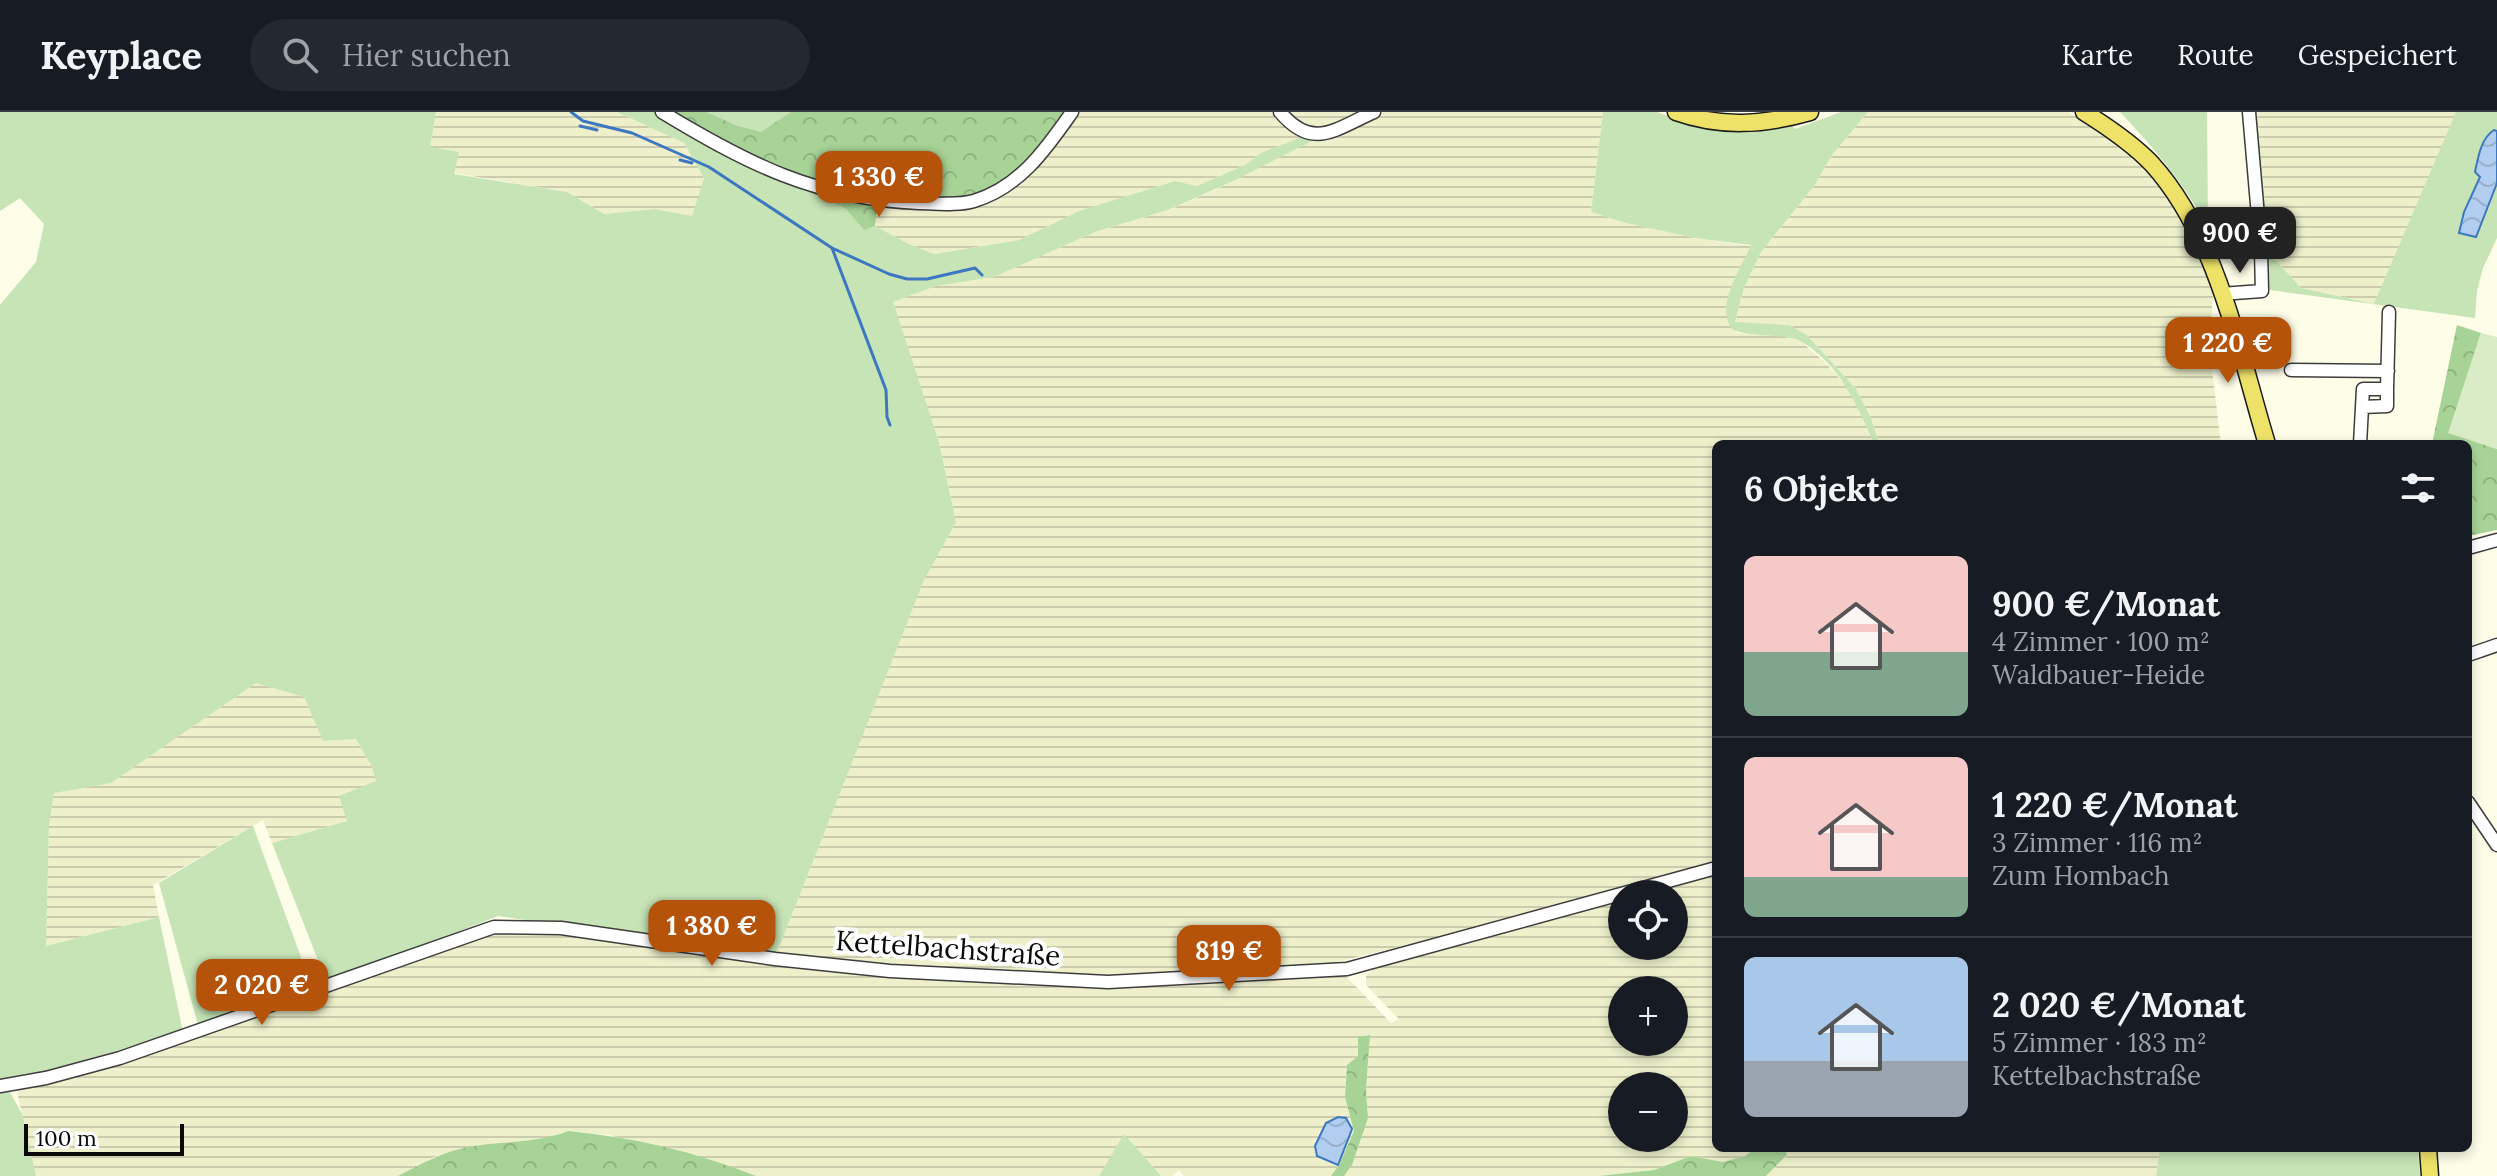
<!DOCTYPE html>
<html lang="de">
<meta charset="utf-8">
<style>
:root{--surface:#171b24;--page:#242831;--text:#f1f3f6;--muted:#9ea1a6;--line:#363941;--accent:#b45309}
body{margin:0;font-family:Lora,serif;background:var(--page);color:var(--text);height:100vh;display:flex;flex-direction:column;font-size:30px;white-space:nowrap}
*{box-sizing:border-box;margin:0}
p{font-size:26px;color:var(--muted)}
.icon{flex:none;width:44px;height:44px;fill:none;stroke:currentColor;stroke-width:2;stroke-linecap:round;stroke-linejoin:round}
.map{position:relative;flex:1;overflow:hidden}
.side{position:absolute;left:1712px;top:328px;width:760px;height:712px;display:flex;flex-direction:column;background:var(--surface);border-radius:12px;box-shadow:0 4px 12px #0003}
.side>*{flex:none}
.fabs{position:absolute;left:1608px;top:768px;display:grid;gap:16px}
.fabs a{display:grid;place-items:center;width:80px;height:80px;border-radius:50%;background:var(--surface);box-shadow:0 4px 12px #0003;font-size:40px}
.scale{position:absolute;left:24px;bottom:20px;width:160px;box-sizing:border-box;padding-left:8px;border:4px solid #0a0a0a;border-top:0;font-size:22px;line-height:28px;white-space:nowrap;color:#0a0a0a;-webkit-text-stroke:6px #fff;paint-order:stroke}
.price{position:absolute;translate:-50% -68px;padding:0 18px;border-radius:16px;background:var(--accent);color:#fff;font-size:26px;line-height:52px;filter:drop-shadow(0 2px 4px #0008)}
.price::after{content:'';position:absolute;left:50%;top:48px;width:24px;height:18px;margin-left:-12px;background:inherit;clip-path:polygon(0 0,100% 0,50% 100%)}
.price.selected{background:#222;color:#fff}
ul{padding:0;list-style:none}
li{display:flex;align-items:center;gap:24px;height:200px;padding:0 32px}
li+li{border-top:2px solid var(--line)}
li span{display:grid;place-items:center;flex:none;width:224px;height:160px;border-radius:12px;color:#555}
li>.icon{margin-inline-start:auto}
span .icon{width:96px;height:96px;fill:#fffc;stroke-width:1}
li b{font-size:34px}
h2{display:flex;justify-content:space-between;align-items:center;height:96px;padding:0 32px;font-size:34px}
header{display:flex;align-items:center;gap:48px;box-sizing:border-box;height:112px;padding:0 40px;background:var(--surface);border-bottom:2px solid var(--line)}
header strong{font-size:38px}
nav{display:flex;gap:44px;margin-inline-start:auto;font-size:28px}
.search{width:560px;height:72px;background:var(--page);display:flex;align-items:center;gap:20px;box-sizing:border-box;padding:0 28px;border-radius:44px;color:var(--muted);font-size:30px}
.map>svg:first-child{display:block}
.farmland{fill:url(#farmland-rules);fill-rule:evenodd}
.grass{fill:#c6e4b5}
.forest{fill:url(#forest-crowns)}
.pitch{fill:#d9ecc6}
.water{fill:url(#water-waves);stroke:#3e77c1;stroke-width:2}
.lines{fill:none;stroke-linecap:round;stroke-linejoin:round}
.stream{stroke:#3e77c1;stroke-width:3}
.minor-casing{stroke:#3d3d3d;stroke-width:15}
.major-casing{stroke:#1b1b1b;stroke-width:19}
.minor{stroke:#fff;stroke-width:12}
.major{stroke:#eee368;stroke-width:16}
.labels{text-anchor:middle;stroke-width:8;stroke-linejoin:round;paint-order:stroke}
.street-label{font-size:28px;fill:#0a0a0a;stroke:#fff}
</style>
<header>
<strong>Keyplace</strong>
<div class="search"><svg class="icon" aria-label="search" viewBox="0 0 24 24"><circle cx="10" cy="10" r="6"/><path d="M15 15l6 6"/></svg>Hier suchen</div>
<nav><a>Karte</a><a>Route</a><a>Gespeichert</a></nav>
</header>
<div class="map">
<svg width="2497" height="1064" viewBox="0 0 2497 1064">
<defs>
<pattern id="farmland-rules" width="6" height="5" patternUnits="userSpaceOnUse" patternTransform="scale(2)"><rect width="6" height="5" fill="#edf0cb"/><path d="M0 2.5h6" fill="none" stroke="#caccad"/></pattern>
<pattern id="forest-crowns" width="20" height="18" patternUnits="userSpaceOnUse" patternTransform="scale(2)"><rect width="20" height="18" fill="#a8d396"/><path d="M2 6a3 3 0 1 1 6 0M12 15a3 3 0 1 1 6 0" fill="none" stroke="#8fb480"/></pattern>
<pattern id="water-waves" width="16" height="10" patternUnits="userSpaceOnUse" patternTransform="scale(2)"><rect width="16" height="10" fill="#b1cef0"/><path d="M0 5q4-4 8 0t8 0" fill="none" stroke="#97b0cc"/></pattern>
</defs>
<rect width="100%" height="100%" fill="#fdfde8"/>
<path class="farmland" d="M436 0H617L684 31 704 66 693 105 654 97 604 102 567 80 454 61 430 35Z
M1072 0H1603L1591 100 1626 111 1695 126 1752 134 1733 171 1727 194 1737 221 1779 223 1800 229 1825 250 1845 273 1855 288 1874 332H1716V751L1546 798 1337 850 1343 861 1391 911 1399 907 1366 873V863L1377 855 1622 788V834H1674V782H1642L1716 761V1036H1767L1753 1038 1745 1044 1723 1050 1691 1044 1654 1058 1599 1064H1344L1352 1052 1368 1006 1366 977 1370 923 1358 944 1347 953 1345 985 1354 1019 1339 1053 1331 1064H1184L1179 1058 1172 1064H1161L1145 1049 1108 1050 1099 1064H756L609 1023 568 1019 547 1027 434 1045 398 1064H34L16 973 46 966 494 815 628 825 775 847 980 859 776 843 924 467 956 410 939 330 892 190 936 174 994 165 1095 120 1169 98 1232 70 1261 41 1245 53 1197 74 1175 69 1079 99 1019 128 934 142 909 132 875 114 878 89ZM1622 878H1674V930H1622ZM1622 974H1674V1026H1622Z
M1868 0H2069L2127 39 2156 66 2176 96 2203 152 2213 184 2209 232 2221 332H1879L1871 306 1856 277 1807 223 1789 213 1735 211 1744 176 1761 140 1814 74 1832 43Z
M2257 0H2456L2375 192 2301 176 2269 141Z
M256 571 304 585 323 629 356 627 372 655 376 669 347 709 272 731 263 708 153 773 159 805 46 834 49 713 54 680 111 671Z
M1785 1036H2160L2156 1064H1766L1787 1044Z"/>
<path class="grass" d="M0 0H436L430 35 459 40 454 62 567 80 604 102 654 97 692 104 704 66 684 31 617 0H657L846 97 864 117 875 114 909 132 934 142 1019 128 1079 99 1175 69 1197 74 1245 53 1261 41 1307 23 1328 21 1231 70 1168 98 1095 120 994 165 936 174 893 190 939 330 956 410 924 468 776 843 498 804 422 834 325 866 272 731 347 709 339 684 376 669 372 655 356 627 323 629 304 585 256 571 111 671 54 681 49 713 46 834 159 805 183 920 46 959 0 969V193L36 150 44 112 20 86 0 99Z
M707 0H789L791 1 761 20 736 13Z
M1603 0H1657L1692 13 1734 20 1792 14 1795 17 1841 0H1868L1832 43 1814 74 1761 140 1744 176 1735 210 1789 213 1807 223 1856 277 1871 306 1879 332H1874C1858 294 1839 251 1800 229 1785 221 1736 226 1730 214 1717 189 1742 155 1751 133L1695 126 1626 111 1591 100Z
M2120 0H2207L2208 115C2184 72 2154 36 2120 0Z
M2252 0H2257L2269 141 2301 176 2374 192 2456 0H2497V126L2483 156 2477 179 2475 206 2270 178 2267 175Z
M253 714 310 870 198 913 159 771Z
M10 980 22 1002 36 1064H0V981Z
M1124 1022 1161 1064H1099Z
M2160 1036H2418L2420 1064H2156Z"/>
<path class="forest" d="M670 0H707L736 13 761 20 791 0H1072L1039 47 973 89H878L875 114 864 118 846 97 802 76Z
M2457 213 2481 221 2449 320 2497 337V418L2468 424V332H2432Z
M1370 923 1366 977 1368 1006 1352 1053 1344 1064H1331L1339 1053 1354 1019 1345 985 1347 953 1358 944V925Z
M568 1019C633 1025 696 1040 756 1064H398C422 1051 447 1038 474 1034 506 1029 538 1031 568 1019Z
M1767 1036H1785L1787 1043 1766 1064H1599L1654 1058 1691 1044 1723 1050 1745 1044 1753 1038Z"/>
<path class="pitch" d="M2481 221 2497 225V337L2448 321Z"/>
<path class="water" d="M2494 18 2497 19V71L2476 125 2459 121 2464 100 2480 65 2475 60C2478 46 2481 26 2494 18Z
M1338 1005 1346 1006 1352 1017 1338 1053 1317 1044 1315 1034 1326 1011Z"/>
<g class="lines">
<path class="stream" d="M571 0 583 9 632 21 709 55 832 136 889 162 907 167H927L975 156 982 163
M580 14 597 18
M680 48 692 51
M832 136 886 278 887 305 890 313"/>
<defs>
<path id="minor" d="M662 0C748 52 816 87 919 91 936 91 957 94 974 89 1020 75 1046 37 1072 0
M1280 0C1313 39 1335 17 1374 0
M2221 182 2262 179 2261 139 2249 0
M2291 258 2388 259
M2362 295 2387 294V277
M2360 332 2363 277H2387L2389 200
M2468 436 2497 428
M2468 543 2497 533
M2468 690 2497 733
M0 974 46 966 120 946 494 815 561 816 775 847 890 859 1108 870 1347 857 1716 756"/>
<path id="major" d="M1676 0C1721 16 1764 13 1810 0
M2084 0C2108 15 2132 31 2152 52 2218 125 2239 240 2267 332
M2428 1036 2430 1064"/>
</defs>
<use href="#minor" class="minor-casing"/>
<use href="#major" class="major-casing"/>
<use href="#minor" class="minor"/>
<use href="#major" class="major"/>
</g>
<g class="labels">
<g class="street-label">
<text transform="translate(948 836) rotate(4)" y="10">Kettelbachstraße</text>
</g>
</g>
</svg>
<div class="fabs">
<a><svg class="icon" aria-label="locate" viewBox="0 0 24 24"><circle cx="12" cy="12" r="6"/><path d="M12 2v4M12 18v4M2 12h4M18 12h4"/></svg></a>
<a>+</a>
<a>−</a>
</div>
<div class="scale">100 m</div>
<b class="price" style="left:879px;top:107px">1 330 €</b>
<b class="price selected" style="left:2240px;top:163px">900 €</b>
<b class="price" style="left:2228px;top:273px">1 220 €</b>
<b class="price" style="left:712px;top:856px">1 380 €</b>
<b class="price" style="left:1229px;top:881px">819 €</b>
<b class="price" style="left:262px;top:915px">2 020 €</b>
<section class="side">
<h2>6 Objekte<svg class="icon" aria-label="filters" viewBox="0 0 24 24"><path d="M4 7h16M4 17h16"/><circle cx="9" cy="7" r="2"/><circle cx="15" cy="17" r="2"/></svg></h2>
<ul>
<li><span style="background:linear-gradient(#f6c9c9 60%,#7fa58c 0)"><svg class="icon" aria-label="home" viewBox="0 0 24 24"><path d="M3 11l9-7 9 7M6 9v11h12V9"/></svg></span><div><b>900 €/Monat</b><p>4 Zimmer · 100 m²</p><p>Waldbauer-Heide</p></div></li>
<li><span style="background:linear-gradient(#f6c9c9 75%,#7fa58c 0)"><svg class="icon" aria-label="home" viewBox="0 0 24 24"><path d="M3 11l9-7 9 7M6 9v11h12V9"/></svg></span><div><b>1 220 €/Monat</b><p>3 Zimmer · 116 m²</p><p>Zum Hombach</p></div></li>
<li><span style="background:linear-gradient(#a9c7e8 65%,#9aa5b1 0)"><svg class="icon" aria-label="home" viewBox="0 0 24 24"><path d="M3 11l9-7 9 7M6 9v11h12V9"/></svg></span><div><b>2 020 €/Monat</b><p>5 Zimmer · 183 m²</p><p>Kettelbachstraße</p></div></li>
</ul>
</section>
</div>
